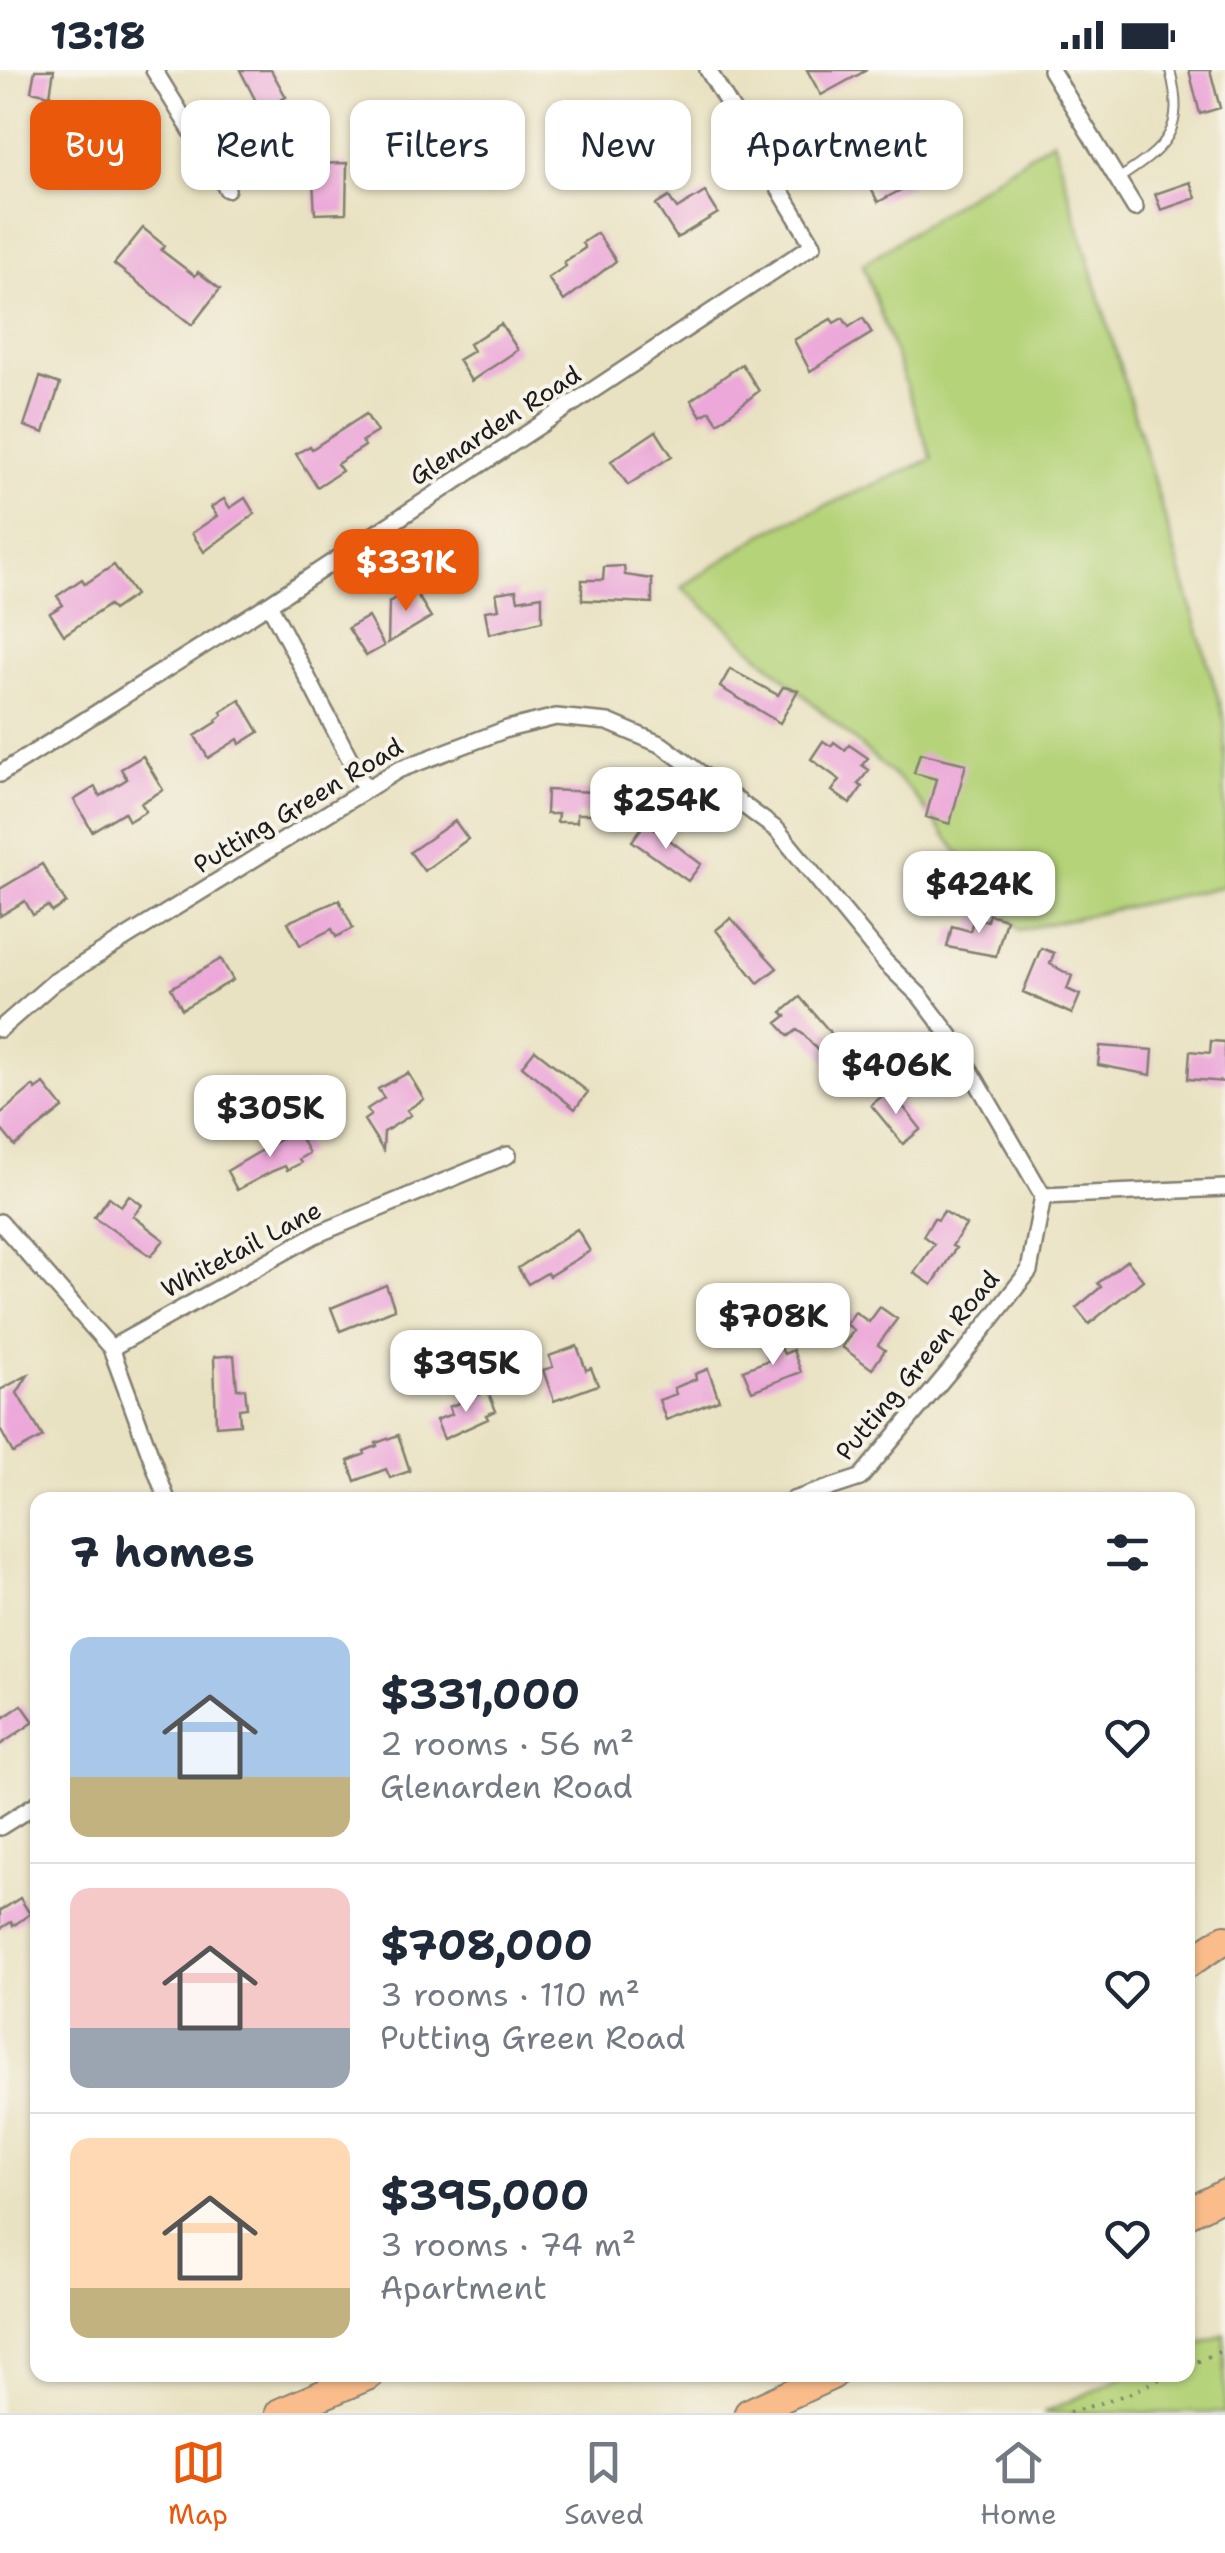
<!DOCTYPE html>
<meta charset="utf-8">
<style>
:root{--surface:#fff;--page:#f6f6f7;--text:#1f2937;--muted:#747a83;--line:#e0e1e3;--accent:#ea580c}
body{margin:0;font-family:"Shantell Sans",sans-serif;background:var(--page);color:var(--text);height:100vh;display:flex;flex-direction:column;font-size:38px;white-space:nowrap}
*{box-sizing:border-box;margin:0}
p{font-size:32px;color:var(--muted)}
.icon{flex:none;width:55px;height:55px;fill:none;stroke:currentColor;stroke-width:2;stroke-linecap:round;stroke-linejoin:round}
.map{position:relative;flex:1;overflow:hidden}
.details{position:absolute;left:30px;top:1422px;width:1165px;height:890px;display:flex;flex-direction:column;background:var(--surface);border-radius:20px;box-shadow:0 2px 8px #0004}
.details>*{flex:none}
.banner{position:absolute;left:30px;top:30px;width:1165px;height:90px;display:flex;gap:20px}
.price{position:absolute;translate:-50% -85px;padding:0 22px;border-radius:20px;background:#fff;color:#222;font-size:32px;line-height:65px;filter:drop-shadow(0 2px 5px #0008)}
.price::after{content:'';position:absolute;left:50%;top:60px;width:30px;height:22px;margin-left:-15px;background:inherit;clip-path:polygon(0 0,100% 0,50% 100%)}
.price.active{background:var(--accent);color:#fff}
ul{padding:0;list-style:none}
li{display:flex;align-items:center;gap:30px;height:250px;padding:0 40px}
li+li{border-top:2px solid var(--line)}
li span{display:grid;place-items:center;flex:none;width:280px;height:200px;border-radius:20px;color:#555}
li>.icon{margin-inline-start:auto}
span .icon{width:120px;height:120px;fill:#fffc;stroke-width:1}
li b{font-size:42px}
h2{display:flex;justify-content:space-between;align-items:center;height:120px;padding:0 40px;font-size:42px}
.chip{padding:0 35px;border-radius:20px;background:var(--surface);box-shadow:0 2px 8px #0004;font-size:35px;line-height:90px}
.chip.active{background:var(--accent);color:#fff}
.status{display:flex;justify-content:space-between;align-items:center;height:70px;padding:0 50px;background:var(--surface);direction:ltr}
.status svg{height:28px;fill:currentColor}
.dock{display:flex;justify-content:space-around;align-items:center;height:140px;border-top:2px solid var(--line);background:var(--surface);font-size:28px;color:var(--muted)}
.dock a{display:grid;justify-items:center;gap:5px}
.dock .active{color:var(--accent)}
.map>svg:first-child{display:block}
.green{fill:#b5d379;stroke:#68784a;stroke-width:2.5}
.building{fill:#eca8d9}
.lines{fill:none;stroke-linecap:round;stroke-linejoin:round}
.lane-casing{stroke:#827f6f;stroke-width:12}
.street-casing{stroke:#827f6f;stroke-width:20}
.highway-casing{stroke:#827f6f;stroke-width:32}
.path{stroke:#827f6f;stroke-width:4;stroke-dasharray:2.5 8;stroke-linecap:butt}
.lane{stroke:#fff;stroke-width:8}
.street{stroke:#fff;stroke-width:15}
.highway{stroke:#fabc8b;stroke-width:28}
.labels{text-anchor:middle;stroke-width:8;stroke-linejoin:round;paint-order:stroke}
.street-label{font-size:25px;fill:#1c1c1c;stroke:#f7f3e8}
</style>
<div class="status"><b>13:18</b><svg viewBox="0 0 49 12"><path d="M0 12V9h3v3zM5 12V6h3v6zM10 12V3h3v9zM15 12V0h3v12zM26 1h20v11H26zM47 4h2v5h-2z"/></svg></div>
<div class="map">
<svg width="1225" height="2343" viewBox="0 0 1225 2343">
<rect width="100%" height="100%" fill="#f7f3e8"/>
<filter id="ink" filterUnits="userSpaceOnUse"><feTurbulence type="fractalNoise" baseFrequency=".01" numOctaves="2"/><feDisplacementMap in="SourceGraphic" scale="20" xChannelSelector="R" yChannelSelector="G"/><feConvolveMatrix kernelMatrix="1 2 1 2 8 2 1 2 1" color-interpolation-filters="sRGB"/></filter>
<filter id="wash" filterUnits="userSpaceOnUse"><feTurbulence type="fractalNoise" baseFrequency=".0048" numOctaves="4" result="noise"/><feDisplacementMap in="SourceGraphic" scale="40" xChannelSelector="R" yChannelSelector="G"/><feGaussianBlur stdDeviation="2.25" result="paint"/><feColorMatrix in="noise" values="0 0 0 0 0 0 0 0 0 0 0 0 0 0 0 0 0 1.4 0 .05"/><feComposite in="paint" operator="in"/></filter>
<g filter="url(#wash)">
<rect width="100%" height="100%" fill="#e9e2c2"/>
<path class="green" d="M1053 70 1225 651V816L1019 860 909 719 682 517 768 461 932 389 863 194Z
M1225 2264V2343H1043L1129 2305H1188V2279Z"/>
<g id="blocks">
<path class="building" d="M35 0H54L50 25 31 21Z
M240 0H271L286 27 261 41Z
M807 0H867L821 25Z
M1189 0H1210L1220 38 1200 44Z
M43 32 70 37 59 101 37 97 43 66 37 65Z
M874 62 883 79 889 76 897 91 899 90 912 114 878 132 864 105 869 102 853 73Z
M347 93 346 143 315 144 312 94Z
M1190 112 1196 128 1161 140 1155 124Z
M705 122 718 143 677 168 656 135 669 127 677 139Z
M143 158 165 176 161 180 195 206 198 202 220 219 192 255 114 194Z
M597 163 616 191 564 231 548 208 566 196 564 192 585 178 582 173Z
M843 248 849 257 863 248 872 263 810 301 794 270 831 249 834 253Z
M501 254 518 280 471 311 458 290 473 281 469 274Z
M742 294 759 321 718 353 710 341 701 346 691 330Z
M40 307 60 314 44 363 24 356Z
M366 344 377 362 362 371 365 376 337 394 342 401 317 417 296 384 310 376 312 379Z
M656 361 672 386 628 415 611 391Z
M245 428 255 444 204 482 192 463 217 446 211 437 224 429 230 438Z
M114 495 135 525 113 540 109 535 64 565 50 543 63 535 57 526 82 509 85 514Z
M624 496 625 505 652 509V533L582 530V510H603L604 497Z
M413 518 431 547 388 573 389 532Z
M516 520 518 530 542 526V551L489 564 485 541 499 539 496 523Z
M368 547 384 576 366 586 348 558Z
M730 599 778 625 783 617 798 620 780 653 720 617Z
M240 630 259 662 240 674 238 669 208 688 195 666 217 652 216 650 223 645 221 642Z
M823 671 831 676 834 672 845 680 849 675 868 688 862 695 869 700 858 714 862 717 850 734 832 721 840 710 811 689Z
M920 683 966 694 950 754 926 747 936 709 914 703Z
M143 686 163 720 141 733 146 741 129 751 124 742 92 761 74 730 95 717 100 726 127 709 121 699Z
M547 720 595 722 594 744H577V752H557L558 744H546Z
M455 751 468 769 424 801 410 782Z
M646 752 701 794 688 811 632 771Z
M42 794 66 833 52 842 48 836 33 845 25 831 0 846V819Z
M339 830 353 858 336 867 332 859 300 875 288 852Z
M989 844 1006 849 996 886 947 877 952 856 970 861 974 847 987 851Z
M731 848 777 898 758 913 716 860Z
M1041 878 1054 883 1050 894 1072 906 1067 919 1080 925 1072 944 1023 922Z
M221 889 233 910 182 939 171 918Z
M800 927 842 976 826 990 804 965 797 960 789 966 777 953 786 946 782 942Z
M1211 971 1225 972V1012L1188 1009 1190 981 1210 983Z
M1100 976 1153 980 1151 1005 1098 995Z
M535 980 588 1022 575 1039 522 996Z
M408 1003 424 1029 407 1040 411 1045 384 1062 383 1080 364 1050 371 1045 367 1039 384 1028 378 1019Z
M44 1014 63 1038 15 1076 0 1058V1044L33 1016 36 1020Z
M890 1020 921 1059 903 1074 871 1035Z
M296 1060 309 1083 299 1089 301 1093 287 1100 285 1096 273 1101 237 1120 227 1101Z
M129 1125 142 1135 133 1146 164 1170 151 1186 94 1147 109 1127 121 1136Z
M944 1141 966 1155 952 1176 956 1178 932 1215 914 1203 934 1174 923 1166 934 1148 938 1150Z
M577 1159 590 1181 549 1206 547 1203 528 1214 518 1198Z
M1127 1190 1143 1210 1089 1254 1076 1238 1101 1217 1098 1213Z
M386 1215 395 1239 340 1261 331 1238Z
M880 1237 897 1249 878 1275 885 1280 872 1299 842 1277 854 1260 846 1254 855 1242 869 1252Z
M779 1274 784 1284 793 1280 801 1302 752 1321 743 1300 769 1290 765 1280Z
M577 1276 586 1300 591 1298 598 1315 554 1331 543 1300 553 1297 549 1286Z
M234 1285 237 1319H245L247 1338 239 1339 240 1354 216 1356 214 1287Z
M708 1299 719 1330 666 1350 659 1330 676 1324 674 1318 696 1309 695 1304Z
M28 1305 17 1323 43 1367 13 1383 0 1359V1320Z
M488 1321 496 1341 486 1345 488 1349 444 1369 436 1350 452 1344 449 1337Z
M398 1365 410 1401 390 1408 386 1399 355 1411 348 1391 365 1384 364 1381 377 1376 376 1373Z
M22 1635 34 1652 0 1675V1650Z
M20 1828 30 1844 13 1856 11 1852 0 1859V1841Z"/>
</g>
</g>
<g filter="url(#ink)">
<use href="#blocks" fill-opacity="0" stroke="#827f6f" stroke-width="2.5"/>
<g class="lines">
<defs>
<path id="lane" d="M1118 109C1167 77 1186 61 1170 0"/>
<path id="street" d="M154 0 227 119
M1051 0 1135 138
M269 534 366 720
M0 704 269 534 813 175 708 0
M0 959 54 912 398 700 507 659 556 647 608 652 662 675 777 760 886 893 920 926 951 967 1043 1126 1029 1201 963 1285 860 1408 793 1430
M1043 1126 1225 1118
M0 1152 111 1278 167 1430
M111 1278 315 1165 508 1085
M0 1757 38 1733"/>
<path id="highway" d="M1188 1893 1225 1869
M1188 2143 1225 2124
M280 2343 369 2305
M749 2343 832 2305"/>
</defs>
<use href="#lane" class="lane-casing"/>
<use href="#street" class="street-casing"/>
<use href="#highway" class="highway-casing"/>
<path class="path" d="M1188 2296 1225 2279
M1069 2343 1131 2323 1168 2305"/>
<use href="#lane" class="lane"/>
<use href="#street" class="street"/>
<use href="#highway" class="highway"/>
</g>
</g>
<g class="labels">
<g class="street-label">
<text transform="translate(495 355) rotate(-33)" y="9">Glenarden Road</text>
<text transform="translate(298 735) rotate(-31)" y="9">Putting Green Road</text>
<text transform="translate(241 1179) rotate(-28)" y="9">Whitetail Lane</text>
<text transform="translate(917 1295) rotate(-50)" y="9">Putting Green Road</text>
</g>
</g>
</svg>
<b class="price active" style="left:406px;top:544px">$331K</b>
<b class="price" style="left:666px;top:782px">$254K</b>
<b class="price" style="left:979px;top:866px">$424K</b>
<b class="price" style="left:896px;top:1047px">$406K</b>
<b class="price" style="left:270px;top:1090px">$305K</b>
<b class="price" style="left:773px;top:1298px">$708K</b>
<b class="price" style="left:466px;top:1345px">$395K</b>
<div class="banner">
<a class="chip active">Buy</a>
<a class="chip">Rent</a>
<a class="chip">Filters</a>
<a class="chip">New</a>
<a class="chip">Apartment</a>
</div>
<section class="details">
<h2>7 homes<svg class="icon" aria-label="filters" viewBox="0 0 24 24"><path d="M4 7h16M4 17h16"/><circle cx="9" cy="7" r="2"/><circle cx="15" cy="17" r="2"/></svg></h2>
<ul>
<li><span style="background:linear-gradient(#a9c7e8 70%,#c2b280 0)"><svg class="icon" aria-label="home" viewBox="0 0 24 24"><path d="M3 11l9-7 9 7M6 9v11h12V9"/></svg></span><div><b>$331,000</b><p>2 rooms · 56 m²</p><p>Glenarden Road</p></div><svg class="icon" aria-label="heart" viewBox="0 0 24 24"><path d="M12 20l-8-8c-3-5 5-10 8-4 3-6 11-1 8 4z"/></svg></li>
<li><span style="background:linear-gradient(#f6c9c9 70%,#9aa5b1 0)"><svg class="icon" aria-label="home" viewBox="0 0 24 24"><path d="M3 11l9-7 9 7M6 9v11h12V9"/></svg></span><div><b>$708,000</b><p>3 rooms · 110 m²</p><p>Putting Green Road</p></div><svg class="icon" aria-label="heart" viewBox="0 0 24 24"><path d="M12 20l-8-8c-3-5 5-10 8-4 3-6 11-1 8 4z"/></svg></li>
<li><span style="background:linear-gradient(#ffd9b3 75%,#c2b280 0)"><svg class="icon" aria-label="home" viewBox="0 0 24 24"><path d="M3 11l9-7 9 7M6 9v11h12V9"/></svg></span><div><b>$395,000</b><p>3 rooms · 74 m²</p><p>Apartment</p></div><svg class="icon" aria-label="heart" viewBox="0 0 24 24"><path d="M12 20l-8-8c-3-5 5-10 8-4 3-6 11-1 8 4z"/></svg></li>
</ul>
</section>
</div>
<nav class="dock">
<a class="active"><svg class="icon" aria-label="map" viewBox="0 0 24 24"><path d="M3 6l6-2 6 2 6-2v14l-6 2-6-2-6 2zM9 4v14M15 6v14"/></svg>Map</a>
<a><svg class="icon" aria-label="saved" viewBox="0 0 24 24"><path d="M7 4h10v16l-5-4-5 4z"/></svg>Saved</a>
<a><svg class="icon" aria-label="home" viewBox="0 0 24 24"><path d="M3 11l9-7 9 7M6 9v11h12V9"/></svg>Home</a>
</nav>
